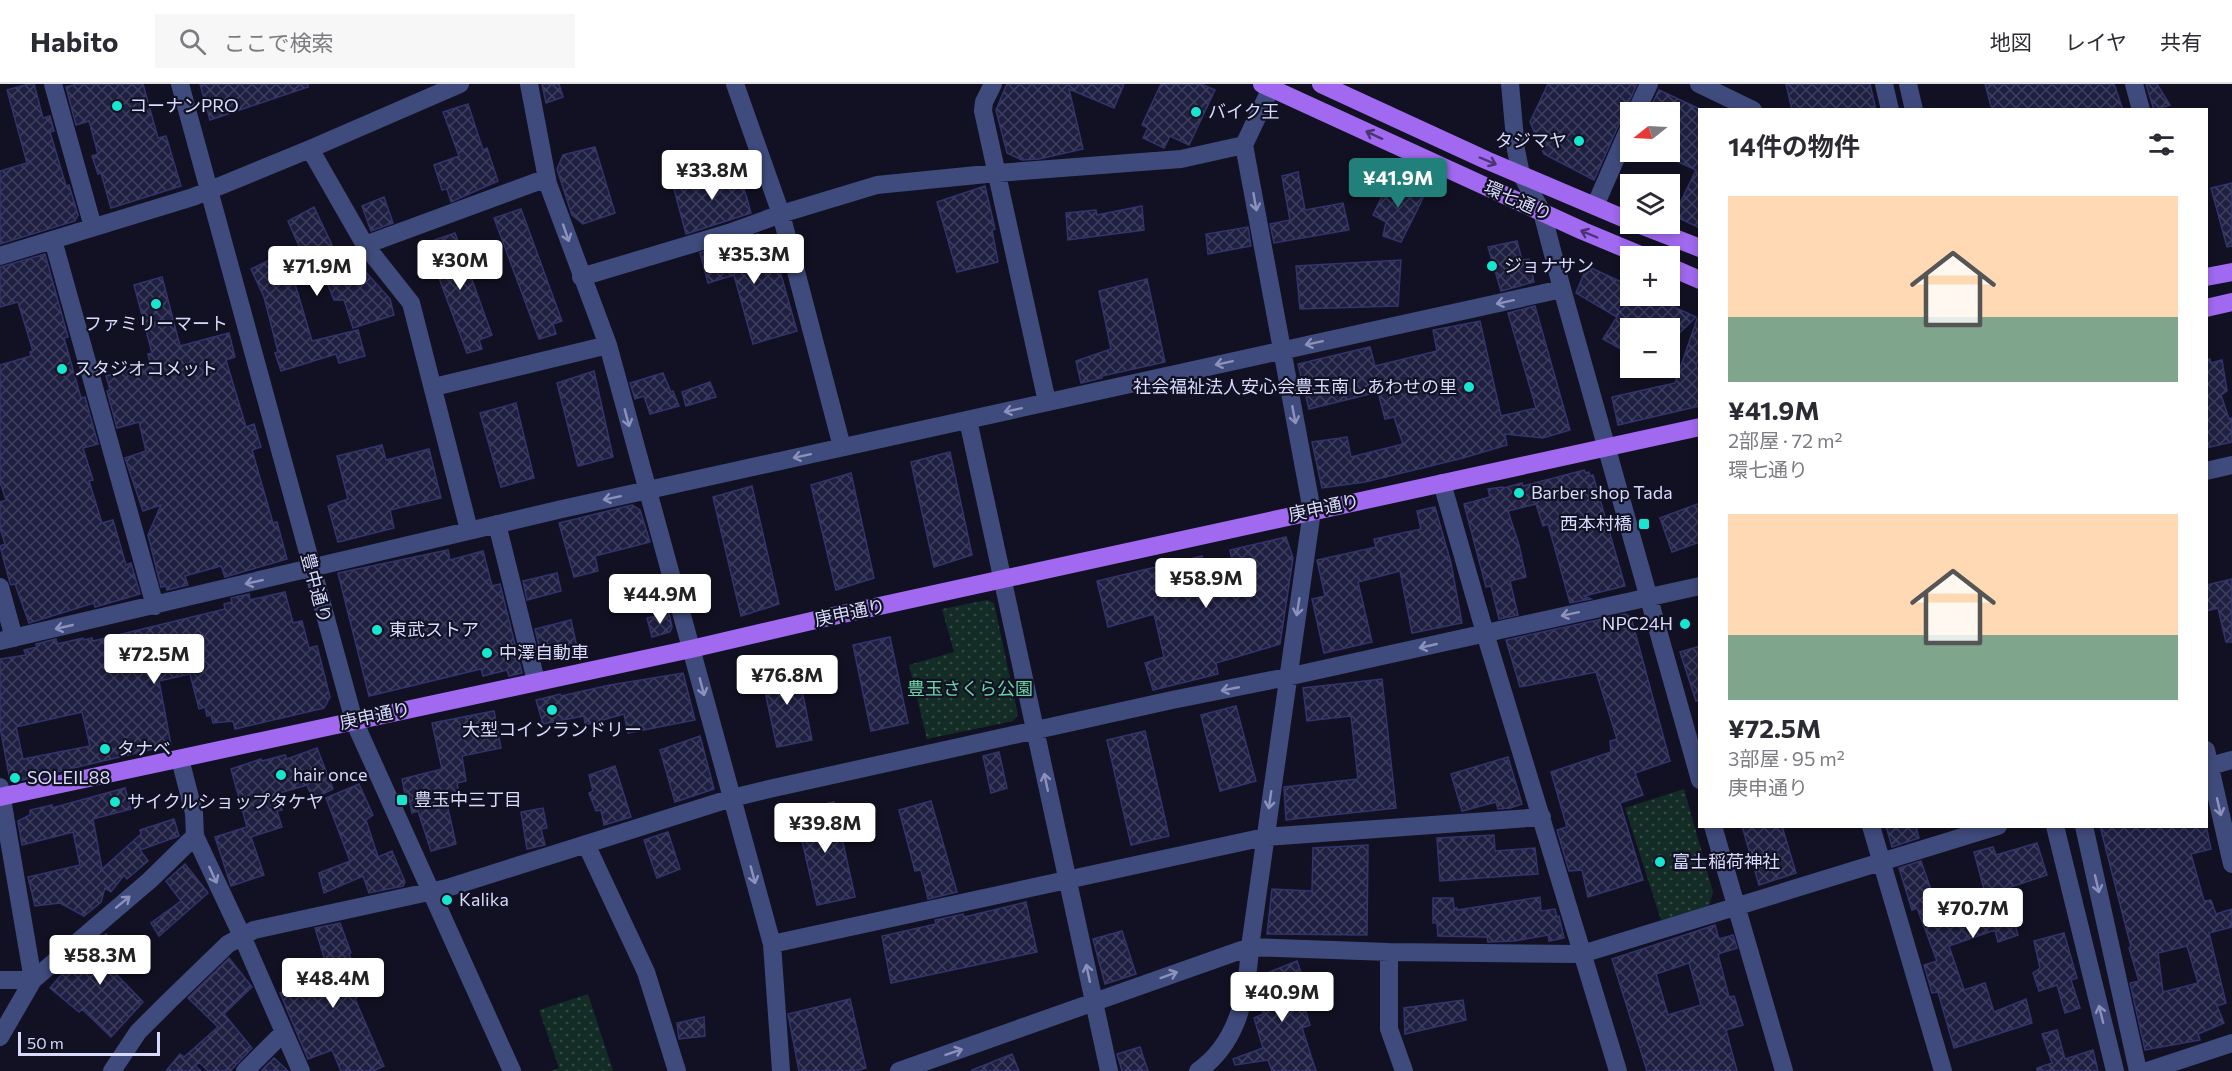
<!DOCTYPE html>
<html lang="ja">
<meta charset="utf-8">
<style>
:root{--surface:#fff;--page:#f7f7f7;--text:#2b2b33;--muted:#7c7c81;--line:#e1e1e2;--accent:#22807a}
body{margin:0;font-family:Commissioner,"Noto Sans JP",sans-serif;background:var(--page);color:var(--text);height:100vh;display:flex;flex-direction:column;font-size:22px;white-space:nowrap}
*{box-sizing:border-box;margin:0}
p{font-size:20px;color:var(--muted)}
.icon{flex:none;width:33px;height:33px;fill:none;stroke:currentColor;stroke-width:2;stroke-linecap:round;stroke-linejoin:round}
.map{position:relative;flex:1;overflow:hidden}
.panel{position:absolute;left:1698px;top:24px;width:510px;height:720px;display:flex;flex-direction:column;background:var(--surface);border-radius:0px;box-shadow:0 3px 9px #0003}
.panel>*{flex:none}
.needle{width:39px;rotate:252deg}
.tools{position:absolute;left:1620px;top:18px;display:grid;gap:12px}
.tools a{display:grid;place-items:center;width:60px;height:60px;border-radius:0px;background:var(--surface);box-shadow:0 3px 9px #0003;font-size:30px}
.scale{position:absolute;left:18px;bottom:15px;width:142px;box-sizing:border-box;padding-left:6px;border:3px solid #d7dafb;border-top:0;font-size:16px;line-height:21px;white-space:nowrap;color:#d7dafb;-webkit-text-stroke:4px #111123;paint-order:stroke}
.price{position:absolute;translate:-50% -51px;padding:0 14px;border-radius:6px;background:#fff;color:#222;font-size:20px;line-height:39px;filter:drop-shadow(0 2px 3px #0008)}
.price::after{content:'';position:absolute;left:50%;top:36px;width:18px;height:14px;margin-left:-9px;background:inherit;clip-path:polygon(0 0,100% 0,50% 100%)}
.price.on{background:var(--accent);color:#fff}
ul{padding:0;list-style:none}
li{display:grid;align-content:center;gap:12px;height:318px;padding:0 30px}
li span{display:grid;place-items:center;height:186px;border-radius:0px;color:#555}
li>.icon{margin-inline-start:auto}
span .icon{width:108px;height:108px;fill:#fffc;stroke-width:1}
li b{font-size:26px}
h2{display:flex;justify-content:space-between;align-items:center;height:72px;padding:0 30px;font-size:26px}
header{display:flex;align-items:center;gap:36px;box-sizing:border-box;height:84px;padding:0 30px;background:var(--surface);border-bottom:2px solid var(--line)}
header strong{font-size:28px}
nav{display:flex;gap:33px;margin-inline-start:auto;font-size:21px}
.search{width:420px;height:54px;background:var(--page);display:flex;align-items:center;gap:15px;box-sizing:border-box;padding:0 21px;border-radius:0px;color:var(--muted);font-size:22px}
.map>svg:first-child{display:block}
.park{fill:url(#park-dots)}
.building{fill:url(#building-cross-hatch);stroke:#33346c;stroke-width:1.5;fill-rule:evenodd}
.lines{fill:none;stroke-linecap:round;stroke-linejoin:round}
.minor{stroke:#404b7d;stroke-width:18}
.major{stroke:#a169f0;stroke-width:18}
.oneway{stroke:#4b3475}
.oneway2{stroke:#8c92bc}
.poi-dot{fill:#17e7d0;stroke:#111123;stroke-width:2}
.labels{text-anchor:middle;stroke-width:4.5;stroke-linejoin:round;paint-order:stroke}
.poi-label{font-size:18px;fill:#d7dafb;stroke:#111123;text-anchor:start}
.street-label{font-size:18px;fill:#d7dafb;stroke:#111123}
.park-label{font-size:18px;fill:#6ad4a3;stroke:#111123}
</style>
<header>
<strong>Habito</strong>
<div class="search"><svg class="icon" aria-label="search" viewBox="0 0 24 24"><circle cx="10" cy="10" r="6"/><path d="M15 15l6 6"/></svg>ここで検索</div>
<nav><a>地図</a><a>レイヤ</a><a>共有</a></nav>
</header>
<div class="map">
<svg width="2232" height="987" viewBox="0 0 2232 987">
<defs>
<pattern id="park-dots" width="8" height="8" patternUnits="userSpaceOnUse" patternTransform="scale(1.5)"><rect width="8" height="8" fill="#142c26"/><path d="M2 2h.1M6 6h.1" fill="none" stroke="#354a46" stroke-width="1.8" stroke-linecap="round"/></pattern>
<pattern id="building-cross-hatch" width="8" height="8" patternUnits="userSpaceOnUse" patternTransform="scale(1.5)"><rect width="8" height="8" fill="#1f1f42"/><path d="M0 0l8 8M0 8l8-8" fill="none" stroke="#3f3f5e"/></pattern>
</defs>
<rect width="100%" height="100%" fill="#111123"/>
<path class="park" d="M987 516 994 519 1018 631 1013 637 927 655 909 581 954 568 942 525Z
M1684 705 1713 808 1709 822 1661 836 1625 724Z
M588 910 613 987H551L559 984 539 926Z"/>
<path class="building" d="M29 0H34L43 34 50 32 54 47 50 48 66 102 69 101 78 131 75 137 0 160V87L27 79 7 6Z
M77 0H143L158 54 166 52 181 102 111 124 101 89 98 90 92 72 98 70 89 37 76 41 66 3Z
M200 0H308V3L210 36Z
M542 0H559L563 13 546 19Z
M1007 0H1124L1114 24 1069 5 1083 65 1039 75 1022 76 1007 69 996 26Z
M1161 0H1201L1215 6 1189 61 1170 52 1164 64 1143 54 1148 44 1142 41Z
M1548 0H1637L1594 96 1544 70 1530 38Z
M1786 0H1870L1876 26H1792Z
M1985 0H2114L2123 26H1992Z
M2146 0H2157L2170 21 2154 26Z
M1659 6 1702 26H1700V144L1674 132 1696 86 1670 74V28H1648Z
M468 20 483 66 487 64 498 97 451 118 447 105 442 106 434 81 459 72 443 28Z
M595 63 615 129 583 140 572 131 557 85 563 71Z
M738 83 751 129 686 150 674 105Z
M1298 88 1305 126 1343 119 1349 146 1274 159 1270 140 1290 136 1282 92Z
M1391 94 1425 110 1401 158 1383 152 1386 138 1373 131Z
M2232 99V162L2227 163 2211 104Z
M985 102 995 145 992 146 998 178 957 188 937 118Z
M384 113 393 139 371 147 362 122Z
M1142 122 1144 146 1068 156 1066 129 1096 126 1097 131Z
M314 123 341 180 355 176 390 215 394 231 353 244 344 216H334L319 178 293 193 312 257 358 246 365 272 339 279 336 270 281 287 275 269 278 268 264 213 251 185 299 162 288 137Z
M521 125 562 237 553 240 556 250 539 255 494 134Z
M1248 143 1251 162 1208 170 1206 150Z
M455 149 492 251 479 256 482 265 467 269 426 159Z
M758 150 759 155 770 152 797 247 753 260 734 191 708 199 700 169Z
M1517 157 1522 176 1529 175 1534 198 1501 207 1488 163Z
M45 170 68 253 64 254 81 314 85 313 98 360 83 364 93 396 89 397 102 439 113 436 126 481 131 479 140 510 95 523 94 519 29 539 15 500 11 501 10 499 0 462 5 460 0 444V418L6 416 0 398V281L31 272 30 268 33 267 18 218 0 223V183Z
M1401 176 1398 222 1300 225 1296 182Z
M1587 182 1630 202V212H1650L1696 233 1670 258V244H1630V270L1603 255 1617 233 1576 209Z
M162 193 180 262 229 249 235 273 226 276 246 343 254 340 261 363 252 366 273 439 277 438 287 475 225 493 221 482 185 492 188 501 167 506 166 502 161 503 148 451 161 421 143 427 125 374 146 367 139 338 117 344 107 307 110 306 106 292 150 279 148 270 152 269 134 201Z
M1147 195 1165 278 1102 292V294L1081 299 1076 277 1111 265 1099 207Z
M1535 222 1570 346 1543 354 1505 350 1507 361 1463 374 1365 398 1322 404 1312 358 1347 353 1351 373 1403 360 1394 333 1385 335 1378 308 1309 325 1298 280 1370 263 1375 282 1437 267 1433 246 1480 237 1501 332 1536 324 1508 229Z
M1697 235H1700V272L1696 281 1700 293V322L1618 341 1612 313 1675 299Z
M2210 275 2211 279 2222 276 2227 307 2221 311 2229 335 2232 334V358L2206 364V276Z
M594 287 613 373 578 382 557 299Z
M663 289 671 308 673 307 679 322 650 330 644 312 635 315 630 299Z
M710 298 716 313 686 322 682 308Z
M516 319 534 394 501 403 480 329Z
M382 361 386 376 429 365 441 414 390 426 394 444 338 458 328 422 348 415 337 372Z
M950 368 972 471 934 483 911 378Z
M1584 386 1586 389 1589 388 1590 392 1593 391 1625 502 1584 512 1591 515 1570 519 1548 440 1543 442 1536 420 1508 427 1519 461 1526 493 1510 497 1518 531 1499 535 1491 502 1486 503 1464 420 1490 413 1488 405 1503 403 1504 404 1522 399 1523 402Z
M851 389 874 494 836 506 811 401Z
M752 402 779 520 741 532 713 413Z
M1700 419V458L1672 468 1660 434Z
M632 421 640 426 650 458 595 472 598 487 574 493 559 439Z
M1435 423 1451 479 1462 539 1412 549 1400 487 1358 498 1372 558 1324 569 1312 515 1325 512 1317 476 1376 463 1374 455 1421 445 1417 427Z
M1286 453 1293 474 1280 560 1216 579 1218 590 1153 606 1145 579 1164 573 1154 530 1108 543 1097 497 1202 472 1205 490 1233 482 1230 466Z
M448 466 450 476 483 467 492 502 500 500 522 589 509 592 507 586 483 592 481 585 369 612 338 489Z
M557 489 561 507 527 516 523 497Z
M2232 495V558H2226L2218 524 2206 527V501Z
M285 508 293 539 302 537 309 564 317 562 330 613 324 624 235 645 233 637 213 639 211 631 207 632 205 623 199 625 190 590 159 597 171 661 14 698 10 696 0 643V575L26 571 24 566 37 563 36 560 56 555 57 560 83 554 84 556 92 554 93 557 225 525 224 520 232 518 231 514 249 510 250 516ZM82 628 90 662 23 675 16 643Z
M669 529 672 543 670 548 652 553 647 534Z
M1625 530 1631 533 1670 677 1635 689 1643 711 1620 719 1643 796 1588 813 1582 786 1569 787 1557 746 1567 743 1551 688 1611 668 1610 657 1617 655 1596 588 1520 603 1506 556Z
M571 536 578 568 542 575 535 545Z
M890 553 908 639 871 647 853 561Z
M1700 562V616L1696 617 1680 568Z
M797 581 812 656 777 663 761 589Z
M683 589 695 636 628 649 624 630 585 641 584 632 543 640 536 616 560 610 561 612 610 601Z
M1382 595 1396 724 1286 736 1284 703 1358 695 1351 632 1307 637 1303 604Z
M1236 622 1256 697 1220 707 1201 631Z
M494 627 501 664 462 672 466 697 457 699 460 716 447 720 456 760 431 767 418 727 412 729 408 709 405 710 402 695 442 685 432 639Z
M1145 647 1169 752 1131 761 1107 656Z
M700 652 714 705 675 718 660 666Z
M317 664 333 705 313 715 307 701 276 710 282 726 277 727 282 743 251 753 264 791 231 802 215 753 247 743 231 685 261 675 262 677 285 671 287 675Z
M999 668 1007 704 991 709 983 672Z
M1508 673 1522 720 1510 724 1498 725 1496 718 1462 727 1451 690Z
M615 682 631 733 604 741 601 726 596 727 589 709 593 707 589 691Z
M359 700 373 731 366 736 378 773 392 767 405 798 403 802 369 809 363 792 324 809 319 789 350 777 326 714Z
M125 704 131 725 93 735 102 785 141 750 140 746 174 735 179 752 140 766 148 777 127 795 124 791 111 808 105 804 101 818 84 832 60 819 35 822 28 793 80 781 73 748 22 761 18 737 30 731V726L52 721V724Z
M931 717 957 808 928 815 921 786 915 787 899 726Z
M834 718 855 813 817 821 795 727Z
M543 724 547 744 541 745 545 761 527 765 521 728Z
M1742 742H1782L1796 789 1759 801Z
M1886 742H1916L1919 754 1892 763Z
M2100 742H2206L2211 765 2191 770 2204 817 2211 816 2216 830 2232 825V843L2209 849 2226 919 2217 922 2224 939 2198 950 2200 956 2145 966 2130 899 2139 897 2129 864 2131 863ZM2187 862 2198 899 2163 908 2158 869Z
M668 748 680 785 657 794 644 756Z
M1494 751 1495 767 1535 764 1538 790 1440 797 1437 754Z
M2037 759 2047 791 2005 805 2018 851 1998 858 1995 846 1949 862 1964 906 1985 899 1994 928 2026 915 2032 939 1954 964 1938 908 1932 909 1924 881 1937 877 1917 824 1912 826 1899 784 1921 777 1937 823 1985 809 1974 768 1993 763 1996 771Z
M1368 761 1367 851 1267 850 1272 805 1312 807 1313 764Z
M185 780 208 809 159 852 151 839 181 817 166 797Z
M1540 813 1541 827 1555 825 1557 833 1559 832 1564 854 1549 857 1548 851 1514 857 1488 858 1487 853H1483L1438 852 1437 839H1433V814H1453L1454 824H1457V826Z
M1026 818 1037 868 891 899 882 852 936 840 935 836 963 830 964 833Z
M340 839 351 869 349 870 360 895 350 898 357 914 355 915 384 982 373 987H341L332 966 308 975 280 909 329 889 315 844Z
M1715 841 1719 855 1733 851 1737 864 1718 870 1729 913 1734 912 1743 941 1726 946 1737 987H1647L1612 875ZM1689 879 1701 921 1668 931 1656 890Z
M1122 847 1136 890 1105 900 1093 855Z
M2064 849 2077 894 2071 896 2080 924 2065 929 2057 901 2039 907 2033 889 2040 884 2034 857Z
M106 850 133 873 117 891 143 918 111 953 82 925 79 928 50 904 70 881 74 884Z
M229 874 252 903 224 930 252 964 230 987H208L199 978 195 982 201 987H166L180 970 184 973 218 943 188 914Z
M1297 877 1308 909 1301 912 1310 941 1302 944 1316 987H1272L1268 976 1235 981 1233 975 1263 964 1254 934 1263 930 1261 923 1264 922 1257 902 1264 897 1262 891Z
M850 915 866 984 855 987H799L788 930Z
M1463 916 1466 936 1405 950 1404 924Z
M704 933 705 952 679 955 677 939Z
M2057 946 2065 975 2093 966 2098 987H2037V984L2052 979 2042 950Z
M1140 963 1148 987H1122L1117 970Z
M1012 970 1019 987H972V986Z
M274 974 288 987H261Z"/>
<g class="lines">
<path class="minor" d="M53 0 93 143
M180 0 354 637 512 987
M529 0 548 100 608 261 772 860 781 987
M735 0 781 130 842 363
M993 0 984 18 983 27 1047 318
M1510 0 1516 66 1521 90 1542 128 1562 205 1700 696
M1699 0 1753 26
M1884 0 1890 26
M1908 0 1914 26
M2134 0 2141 26
M1636 28 1649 0
M310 65 365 161 411 219 469 446
M1595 122 1630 42
M53 156 155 522
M365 161 547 94
M0 172 193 113 310 65 460 0
M581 193 729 149 781 130 877 101 997 89 1181 75 1244 61
M434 303 608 261
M968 336 1109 987
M2206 387 2232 381
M1442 399 1485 549 1618 987
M497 440 536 597
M0 503 14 554
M0 557 562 425 1562 205
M2206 666 2232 780
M180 675 194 729 195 752 242 852 301 987
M2206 683 2232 676
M0 703 33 896H0
M1713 742 1784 987
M1871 742 1943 987
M2055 742 2115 987
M2084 742 2138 987
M586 760 646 888 677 987
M772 860 1265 753 1542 733
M1389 868V945L1404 987
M0 953 33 896 150 796 195 752
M112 987 138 948 168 918 228 860 254 846 447 804 732 714 769 705 1172 616 1287 593 1700 502
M245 987 284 948
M899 987 1250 863 1389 868 1582 870 1998 742
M1198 987C1239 958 1247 910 1250 863L1312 427 1244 61 1271 4
M2147 987 2232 959"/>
<path class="major" d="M1262 0 1583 147 1643 172
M1321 0 1486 76 1630 137
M1638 140 1700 164
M1670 183 1700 196
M2206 193 2232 188
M2206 224 2232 218
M0 713 691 565 820 535 1700 343"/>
</g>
<defs><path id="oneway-shaft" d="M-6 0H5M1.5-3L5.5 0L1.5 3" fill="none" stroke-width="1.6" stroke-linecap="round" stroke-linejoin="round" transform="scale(1.5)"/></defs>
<g class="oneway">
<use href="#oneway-shaft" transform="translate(1374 51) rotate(-155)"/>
<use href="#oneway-shaft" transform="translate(1488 77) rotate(23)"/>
<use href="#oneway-shaft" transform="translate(1589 150) rotate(-157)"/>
</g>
<g class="oneway2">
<use href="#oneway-shaft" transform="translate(1255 118) rotate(80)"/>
<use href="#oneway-shaft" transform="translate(566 149) rotate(71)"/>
<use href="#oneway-shaft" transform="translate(1505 218) rotate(168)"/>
<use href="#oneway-shaft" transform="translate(1314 259) rotate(168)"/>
<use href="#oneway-shaft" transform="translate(1224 279) rotate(168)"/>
<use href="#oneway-shaft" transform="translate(1013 326) rotate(168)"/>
<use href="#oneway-shaft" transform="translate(1294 331) rotate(79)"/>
<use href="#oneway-shaft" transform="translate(627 334) rotate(75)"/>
<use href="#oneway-shaft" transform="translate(802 372) rotate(168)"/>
<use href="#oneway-shaft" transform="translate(612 414) rotate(168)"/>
<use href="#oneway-shaft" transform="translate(254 498) rotate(167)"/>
<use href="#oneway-shaft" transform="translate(1298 523) rotate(99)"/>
<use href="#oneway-shaft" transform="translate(1570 530) rotate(168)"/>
<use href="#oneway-shaft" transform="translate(64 543) rotate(167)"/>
<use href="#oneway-shaft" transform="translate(1428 562) rotate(167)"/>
<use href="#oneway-shaft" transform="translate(702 603) rotate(75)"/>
<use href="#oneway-shaft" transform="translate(1230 605) rotate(169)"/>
<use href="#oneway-shaft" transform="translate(1046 698) rotate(-102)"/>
<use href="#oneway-shaft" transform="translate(1270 716) rotate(98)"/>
<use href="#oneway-shaft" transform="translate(2219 723) rotate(77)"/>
<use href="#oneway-shaft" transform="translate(213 791) rotate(65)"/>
<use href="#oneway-shaft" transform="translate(753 791) rotate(75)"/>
<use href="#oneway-shaft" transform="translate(2097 800) rotate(77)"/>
<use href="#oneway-shaft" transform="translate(123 818) rotate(-39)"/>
<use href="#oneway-shaft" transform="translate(1088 889) rotate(-102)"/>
<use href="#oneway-shaft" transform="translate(1169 891) rotate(-20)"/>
<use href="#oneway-shaft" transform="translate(2101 930) rotate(-104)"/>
<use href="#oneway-shaft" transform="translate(954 968) rotate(-19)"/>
</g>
<g class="poi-dot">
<circle cx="117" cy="22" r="6"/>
<circle cx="1196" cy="28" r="6"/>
<circle cx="1579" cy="57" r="6"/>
<circle cx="1492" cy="182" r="6"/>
<circle cx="156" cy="220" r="6"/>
<circle cx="62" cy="285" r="6"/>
<circle cx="1469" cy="303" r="6"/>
<circle cx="1519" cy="409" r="6"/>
<rect x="1638" y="434" width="12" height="12" rx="3"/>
<circle cx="1685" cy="540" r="6"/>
<circle cx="377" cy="546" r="6"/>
<circle cx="487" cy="569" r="6"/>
<circle cx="552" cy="626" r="6"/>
<circle cx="105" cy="665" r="6"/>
<circle cx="281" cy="691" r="6"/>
<circle cx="15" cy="694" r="6"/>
<rect x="396" y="710" width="12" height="12" rx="3"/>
<circle cx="115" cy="718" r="6"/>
<circle cx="1660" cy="778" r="6"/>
<circle cx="447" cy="816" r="6"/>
</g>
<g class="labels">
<g class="poi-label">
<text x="129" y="28">コーナンPRO</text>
<text x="1208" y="34">バイク王</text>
<text x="1567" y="63" text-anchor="end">タジマヤ</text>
<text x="1504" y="188">ジョナサン</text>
<text x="156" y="246" text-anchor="middle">ファミリーマート</text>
<text x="74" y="291">スタジオコメット</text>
<text x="1457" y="309" text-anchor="end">社会福祉法人安心会豊玉南しあわせの里</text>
<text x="1531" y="415">Barber shop Tada</text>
<text x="1632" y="446" text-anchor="end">西本村橋</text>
<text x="1673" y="546" text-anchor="end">NPC24H</text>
<text x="389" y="552">東武ストア</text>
<text x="499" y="575">中澤自動車</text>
<text x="552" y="652" text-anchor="middle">大型コインランドリー</text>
<text x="117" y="671">タナベ</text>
<text x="293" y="697">hair once</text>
<text x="27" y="700">SOLEIL88</text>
<text x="414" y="722">豊玉中三丁目</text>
<text x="127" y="724">サイクルショップタケヤ</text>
<text x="1672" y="784">富士稲荷神社</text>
<text x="459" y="822">Kalika</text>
</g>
<g class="street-label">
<text transform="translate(1518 117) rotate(24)" y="6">環七通り</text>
<text transform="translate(1324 424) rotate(-12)" y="6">庚申通り</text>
<text transform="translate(316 504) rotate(75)" y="6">豊中通り</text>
<text transform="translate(850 529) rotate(-12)" y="6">庚申通り</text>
<text transform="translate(375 632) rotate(-12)" y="6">庚申通り</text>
</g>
<g class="park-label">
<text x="970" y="611">豊玉さくら公園</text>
</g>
</g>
</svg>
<div class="tools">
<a><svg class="needle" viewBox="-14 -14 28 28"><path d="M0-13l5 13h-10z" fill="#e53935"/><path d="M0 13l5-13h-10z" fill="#7c7c81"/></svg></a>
<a><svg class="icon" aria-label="layers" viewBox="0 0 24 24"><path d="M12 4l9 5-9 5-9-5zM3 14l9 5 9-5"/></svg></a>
<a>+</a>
<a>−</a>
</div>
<div class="scale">50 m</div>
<b class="price" style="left:712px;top:117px">¥33.8M</b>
<b class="price on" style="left:1398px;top:125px">¥41.9M</b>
<b class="price" style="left:754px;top:201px">¥35.3M</b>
<b class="price" style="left:460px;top:207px">¥30M</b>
<b class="price" style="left:317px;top:213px">¥71.9M</b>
<b class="price" style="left:1206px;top:525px">¥58.9M</b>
<b class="price" style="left:660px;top:541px">¥44.9M</b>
<b class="price" style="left:154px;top:601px">¥72.5M</b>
<b class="price" style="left:787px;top:622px">¥76.8M</b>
<b class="price" style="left:825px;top:770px">¥39.8M</b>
<b class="price" style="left:1973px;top:855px">¥70.7M</b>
<b class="price" style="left:100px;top:902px">¥58.3M</b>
<b class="price" style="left:333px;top:925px">¥48.4M</b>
<b class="price" style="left:1282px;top:939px">¥40.9M</b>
<section class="panel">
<h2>14件の物件<svg class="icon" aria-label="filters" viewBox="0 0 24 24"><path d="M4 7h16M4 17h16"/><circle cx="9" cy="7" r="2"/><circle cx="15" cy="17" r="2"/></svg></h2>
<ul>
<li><span style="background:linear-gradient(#ffd9b3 65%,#7fa58c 0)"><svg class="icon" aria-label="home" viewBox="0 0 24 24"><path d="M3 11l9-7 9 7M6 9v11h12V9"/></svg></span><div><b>¥41.9M</b><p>2部屋 · 72 m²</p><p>環七通り</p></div></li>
<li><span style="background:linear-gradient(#ffd9b3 65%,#7fa58c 0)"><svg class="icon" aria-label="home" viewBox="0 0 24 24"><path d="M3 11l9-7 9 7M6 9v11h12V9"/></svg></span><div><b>¥72.5M</b><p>3部屋 · 95 m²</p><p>庚申通り</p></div></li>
</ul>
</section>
</div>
